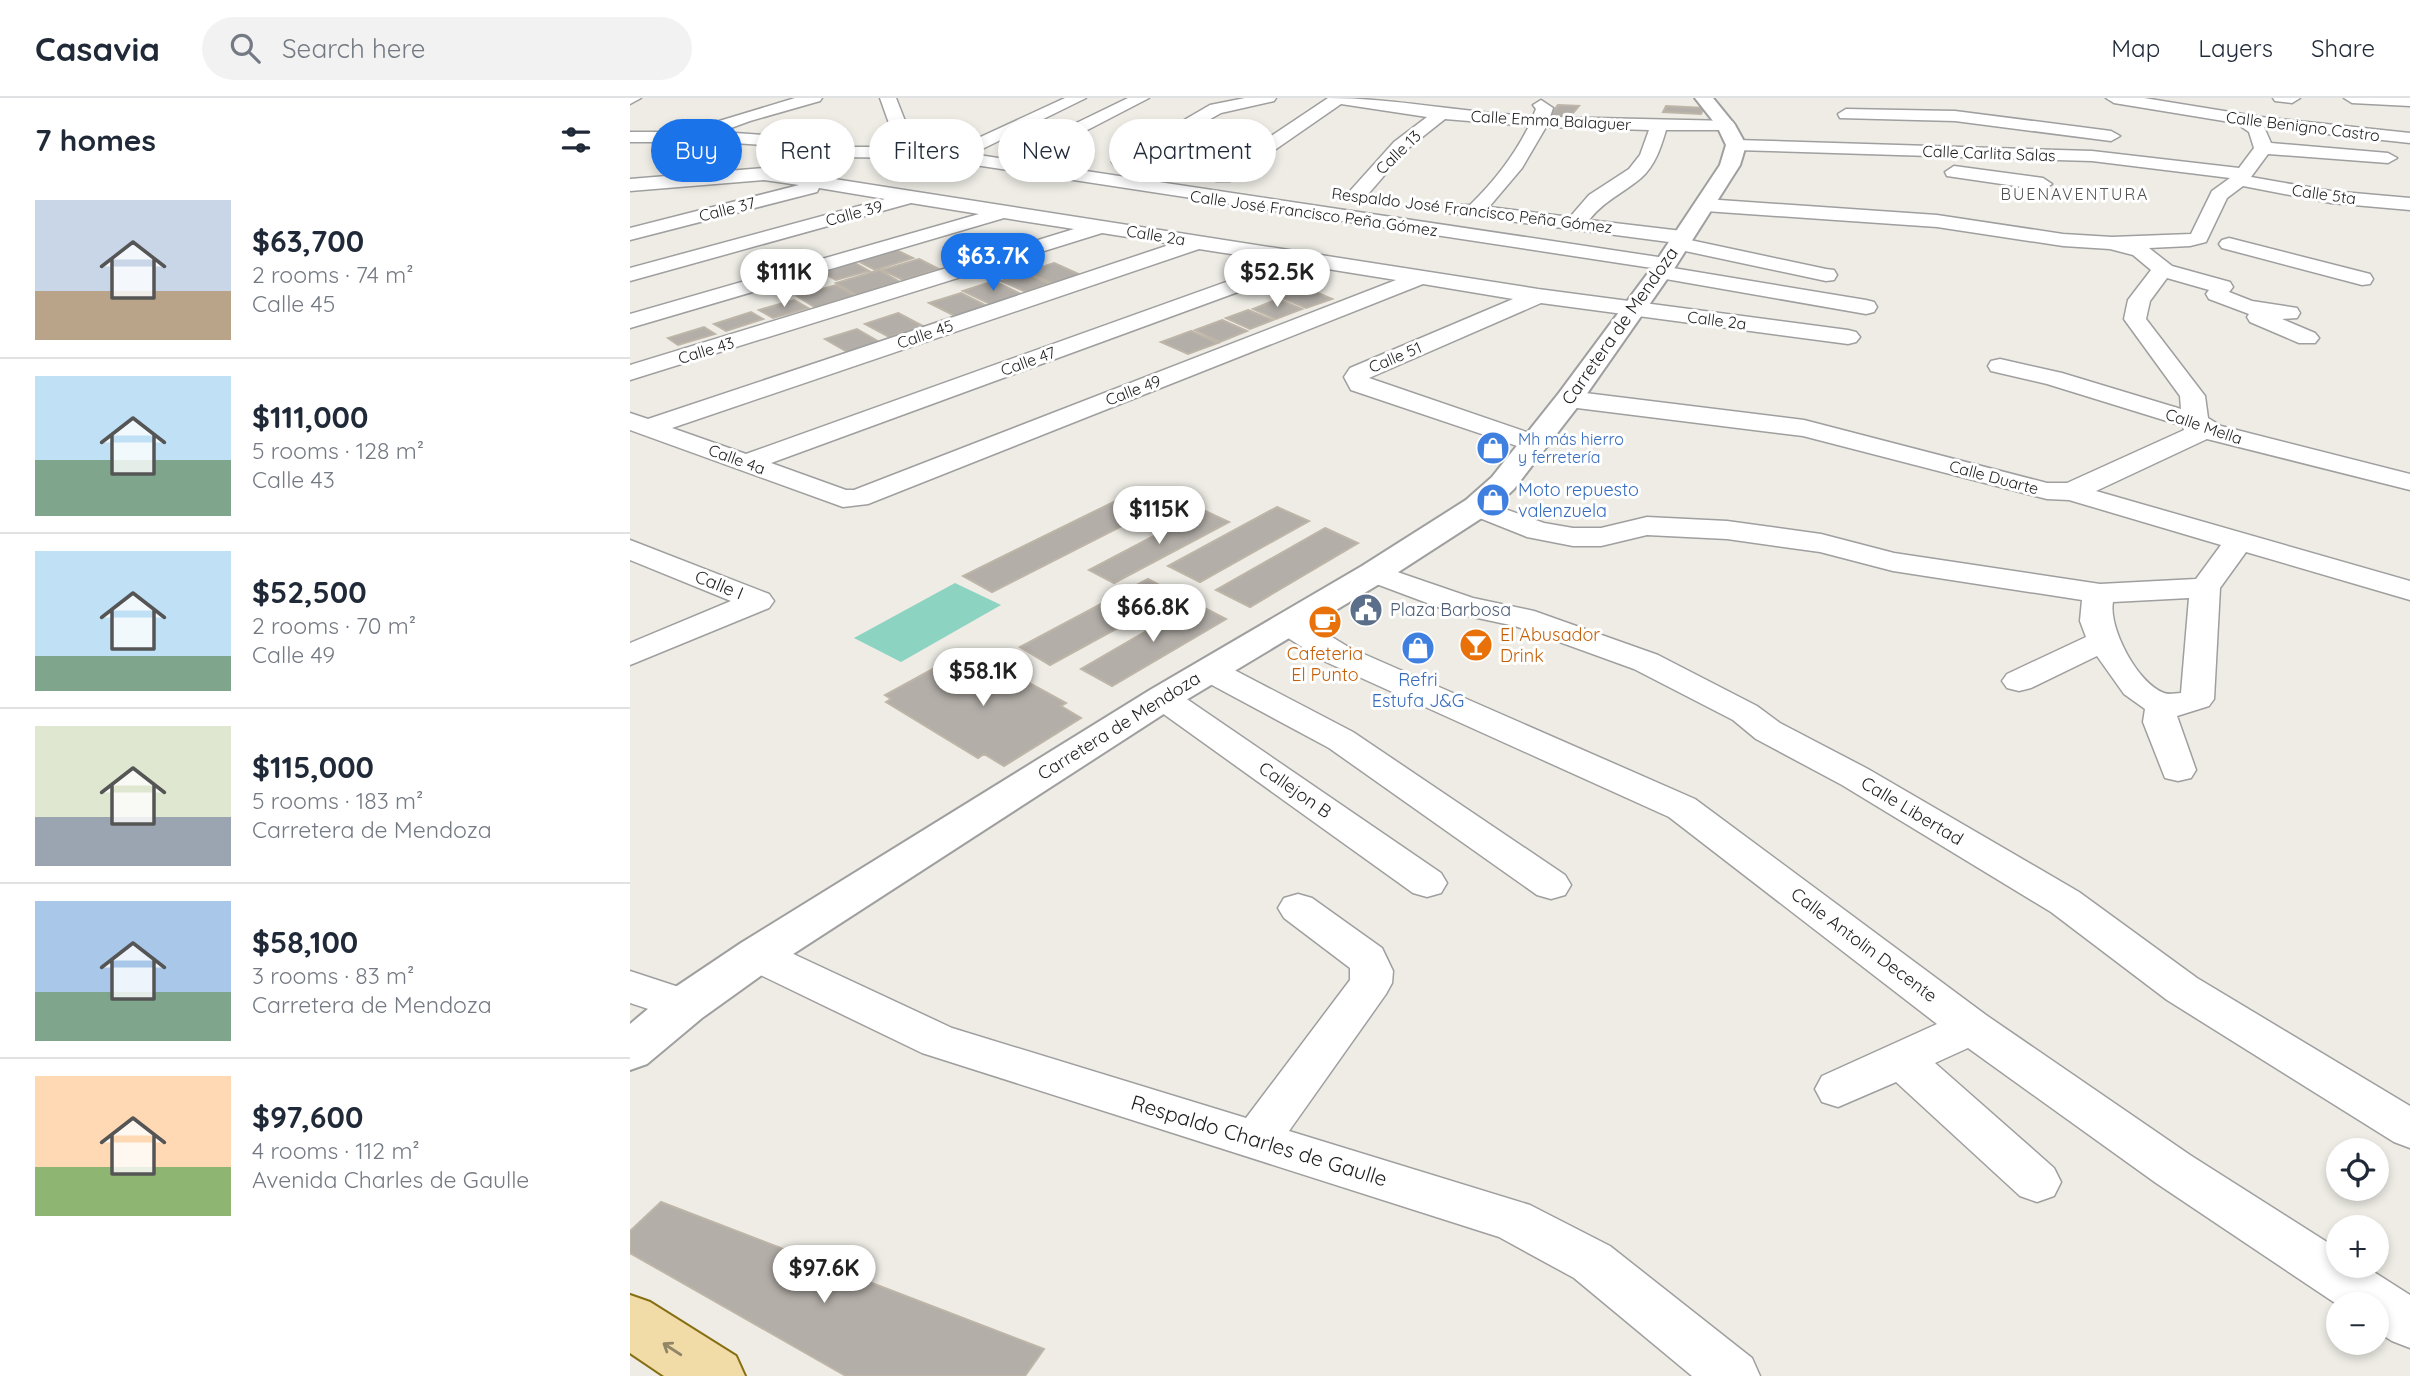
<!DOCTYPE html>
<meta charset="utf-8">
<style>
:root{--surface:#fff;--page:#f2f2f3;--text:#1f2937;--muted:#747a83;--line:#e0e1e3;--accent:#1a73e8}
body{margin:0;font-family:Quicksand,sans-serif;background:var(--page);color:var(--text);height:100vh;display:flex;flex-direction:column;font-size:26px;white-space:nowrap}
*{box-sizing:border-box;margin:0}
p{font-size:23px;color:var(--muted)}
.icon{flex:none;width:38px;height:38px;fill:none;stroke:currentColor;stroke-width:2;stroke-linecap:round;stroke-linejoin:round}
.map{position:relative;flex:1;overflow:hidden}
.sheet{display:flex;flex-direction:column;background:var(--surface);width:630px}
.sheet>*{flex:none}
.hud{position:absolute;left:21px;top:21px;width:665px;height:63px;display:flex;gap:14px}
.controls{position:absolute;left:1696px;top:1040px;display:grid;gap:14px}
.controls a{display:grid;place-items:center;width:63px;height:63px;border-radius:50%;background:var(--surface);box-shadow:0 4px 10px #0003;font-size:35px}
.price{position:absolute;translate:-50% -60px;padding:0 16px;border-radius:24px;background:#fff;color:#222;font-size:23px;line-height:46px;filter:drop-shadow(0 2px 4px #0008)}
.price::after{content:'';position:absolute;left:50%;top:42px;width:21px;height:16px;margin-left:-10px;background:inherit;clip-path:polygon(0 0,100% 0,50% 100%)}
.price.active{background:var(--accent);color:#fff}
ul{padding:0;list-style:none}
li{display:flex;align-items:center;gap:21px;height:175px;padding:0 35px}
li+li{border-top:2px solid var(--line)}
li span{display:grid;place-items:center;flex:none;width:196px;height:140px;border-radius:0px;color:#555}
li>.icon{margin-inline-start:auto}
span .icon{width:84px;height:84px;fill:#fffc;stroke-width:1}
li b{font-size:30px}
h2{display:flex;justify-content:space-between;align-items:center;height:84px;padding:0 35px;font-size:30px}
.chip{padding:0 24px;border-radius:32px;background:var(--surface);box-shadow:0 4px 10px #0003;font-size:24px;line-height:63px}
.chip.active{background:var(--accent);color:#fff}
header{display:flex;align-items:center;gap:42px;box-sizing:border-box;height:98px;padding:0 35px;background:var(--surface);border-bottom:2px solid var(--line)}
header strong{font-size:33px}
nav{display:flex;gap:38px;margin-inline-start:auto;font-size:24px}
.search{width:490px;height:63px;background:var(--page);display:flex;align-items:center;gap:18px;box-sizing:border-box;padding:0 24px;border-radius:38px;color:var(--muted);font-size:26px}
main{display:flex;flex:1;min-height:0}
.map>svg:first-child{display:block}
.pitch{fill:#8cd3c1}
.building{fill:#b3aea8;stroke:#beb5a9;stroke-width:2}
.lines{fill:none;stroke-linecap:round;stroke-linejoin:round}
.minor-casing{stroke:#9f9f9f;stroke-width:3}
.tertiary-casing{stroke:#9f9f9f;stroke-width:4}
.primary-casing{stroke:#866f12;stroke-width:4}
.minor{fill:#fff;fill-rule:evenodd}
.tertiary{fill:#fff;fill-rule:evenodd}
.primary{fill:#f1dba7;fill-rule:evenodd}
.oneway{stroke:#928669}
.labels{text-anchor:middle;stroke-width:6;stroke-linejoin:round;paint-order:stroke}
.far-street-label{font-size:16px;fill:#1e1e1e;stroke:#fff}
.far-neighbourhood-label{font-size:16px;letter-spacing:2px;fill:#515151;stroke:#fff}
.far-shop-label{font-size:16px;fill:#366cbe;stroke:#fff;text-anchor:start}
.street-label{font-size:18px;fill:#1e1e1e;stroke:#fff}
.shop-label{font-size:18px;fill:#366cbe;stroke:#fff;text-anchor:start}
.service-label{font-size:18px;fill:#4e5e75;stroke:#fff;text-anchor:start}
.food-label{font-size:18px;fill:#c56008;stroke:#fff;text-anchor:start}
.near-street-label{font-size:21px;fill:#1e1e1e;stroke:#fff}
</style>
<header>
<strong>Casavia</strong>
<div class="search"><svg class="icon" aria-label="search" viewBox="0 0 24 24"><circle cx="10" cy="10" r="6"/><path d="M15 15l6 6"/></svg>Search here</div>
<nav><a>Map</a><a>Layers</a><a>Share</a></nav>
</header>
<main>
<section class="sheet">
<h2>7 homes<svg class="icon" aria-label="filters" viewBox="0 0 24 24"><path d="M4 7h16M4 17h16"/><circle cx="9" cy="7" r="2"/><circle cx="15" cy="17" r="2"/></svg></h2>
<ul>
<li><span style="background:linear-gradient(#c9d6e8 65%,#b9a48a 0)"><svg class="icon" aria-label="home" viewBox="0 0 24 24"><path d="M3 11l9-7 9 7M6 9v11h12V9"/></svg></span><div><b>$63,700</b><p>2 rooms · 74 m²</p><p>Calle 45</p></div></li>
<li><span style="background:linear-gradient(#bfe0f5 60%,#7fa58c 0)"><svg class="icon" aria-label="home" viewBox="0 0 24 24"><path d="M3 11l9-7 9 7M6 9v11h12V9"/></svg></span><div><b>$111,000</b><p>5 rooms · 128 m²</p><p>Calle 43</p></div></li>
<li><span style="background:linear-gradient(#bfe0f5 75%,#7fa58c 0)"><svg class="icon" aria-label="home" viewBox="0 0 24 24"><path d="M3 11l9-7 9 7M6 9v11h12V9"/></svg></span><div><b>$52,500</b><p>2 rooms · 70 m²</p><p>Calle 49</p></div></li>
<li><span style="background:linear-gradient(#dfe7d0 65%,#9aa5b1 0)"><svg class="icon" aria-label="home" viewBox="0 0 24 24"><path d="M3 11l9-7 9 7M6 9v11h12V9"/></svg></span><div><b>$115,000</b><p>5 rooms · 183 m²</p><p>Carretera de Mendoza</p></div></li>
<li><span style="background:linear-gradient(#a9c7e8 65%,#7fa58c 0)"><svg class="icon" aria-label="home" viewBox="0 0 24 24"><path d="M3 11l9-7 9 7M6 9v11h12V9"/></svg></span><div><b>$58,100</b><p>3 rooms · 83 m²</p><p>Carretera de Mendoza</p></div></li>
<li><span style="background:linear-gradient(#ffd9b3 65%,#8fb573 0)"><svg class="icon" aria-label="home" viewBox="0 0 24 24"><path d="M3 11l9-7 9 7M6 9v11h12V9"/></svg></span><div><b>$97,600</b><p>4 rooms · 112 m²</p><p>Avenida Charles de Gaulle</p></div></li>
</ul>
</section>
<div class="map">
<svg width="1780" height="1278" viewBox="0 0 1780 1278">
<rect width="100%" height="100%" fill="#eeece5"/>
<path class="pitch" d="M325 485 371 507 271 564 224 540Z"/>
<path class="building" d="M928 7 949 8 938 21 917 20Z
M1036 8 1074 10 1071 16 1033 14Z
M262 150 283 160 245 172 224 161Z
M289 161 309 171 273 182 252 172Z
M220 162 239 173 206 182 187 172Z
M424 165 451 177 424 186 397 174Z
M249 172 270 184 227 197 206 185Z
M396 175 420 186 396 194 371 183Z
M364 183 393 197 362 207 333 193Z
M206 187 225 198 186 210 167 198Z
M676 190 702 201 676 210 650 199Z
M331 195 359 209 327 219 299 205Z
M648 201 672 211 646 221 623 211Z
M164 202 178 210 143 220 129 212Z
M618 212 643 222 620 231 596 220Z
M121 214 133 221 96 233 84 226Z
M268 215 293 228 259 239 235 226Z
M592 222 617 233 590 244 565 232Z
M74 229 85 236 48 247 38 240Z
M227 231 251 245 219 255 195 241Z
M561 233 588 245 558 256 531 244Z
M512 390 541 403 362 494 333 478Z
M647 409 679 423 570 484 538 468Z
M573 412 599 424 484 485 459 472Z
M695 430 728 445 620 509 586 492Z
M518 481 548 497 420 567 390 549Z
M565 505 596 521 482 588 451 571Z
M334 554 344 559 348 557 436 605 431 608 451 620 374 668 354 656 348 660 256 604 261 601 255 597Z
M31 1104 414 1251 395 1278H216L0 1155V1133Z"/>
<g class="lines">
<defs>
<path id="minor" d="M0 0H11L0 6Z
M165 0H192L190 3 120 23 90 34 135 37 201 49H275L260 28 250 0H266L277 28 293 50 320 53 435 0H456L342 56 1035 160 1042 162 1046 166 1043 170 1236 202 1244 204 1247 209 1244 214 1236 216 1030 180 1022 179 1019 174 1022 170 325 64 315 67 302 60 201 59 135 47 88 44H0V34H75L73 31 76 27Z
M498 0H519L415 54 409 55 400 50 403 46Z
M615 0H646L644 3 591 15 497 68H485L482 64 580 7Z
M698 0C766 0 834 15 903 18L906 11 903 7 911 2 923 10 920 19 1102 23 1105 27 1096 32H1036C1031 49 1025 68 1011 80 992 96 975 102 959 122L1052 133 1059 135 1062 139 1060 142 1196 171 1204 172 1207 177 1204 182 1196 183 1041 150 1038 146 1039 144 817 115 814 111 817 107H840C864 84 884 58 899 28L815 21 776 52 734 101H720L717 97 720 93 764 44 797 19 711 6 600 83H586L584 79 586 75ZM916 29 1019 32 1010 57 999 71 959 97 940 119 859 109 892 70Z
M1476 0H1514L1631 19 1780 35V45L1634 29 1641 45 1758 55 1767 60 1758 65 1638 56 1621 79 1701 93 1780 100V112L1701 105 1613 88 1597 100 1576 144 1560 148 1519 150 1542 168 1600 184 1603 189 1599 194 1622 203 1667 210 1670 215 1667 220 1652 221 1685 235 1689 240 1685 245H1669L1620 224 1617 219 1619 216 1579 201 1576 196 1579 192 1537 180 1520 203 1516 221 1575 298 1578 320 1591 328 1780 376V392L1577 341 1466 393 1780 483V502L1616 454 1590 490 1584 601 1579 608 1547 618 1566 672 1561 680 1548 683 1535 680 1513 624 1515 611 1494 596 1467 558 1401 590 1389 593 1377 590 1372 583 1377 576 1456 539 1450 523 1452 502 1263 473 1190 454 1097 441 1017 437 971 448H943L897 439 837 415 833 409 837 403 847 401 914 425 943 430H971L1017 419 1097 423 1191 436 1264 455 1470 486 1566 481 1591 447 1439 402 1417 401 1173 338 939 309 930 306 926 301 930 296 939 293 1174 322 1417 385H1437L1554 332 1553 328 1417 286 1361 273 1358 268 1361 263 1370 261 1432 275 1551 311 1550 298 1494 221 1498 202 1521 172 1503 157 1480 151 1433 148 1307 129 1075 113 1065 107 1075 101 1307 117 1433 136 1482 139 1561 136 1582 93 1600 80 1462 63 1106 52 1097 47 1106 42 1462 53 1609 70 1624 50 1619 34 1606 25 1484 5ZM1559 500 1551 595C1545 595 1539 597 1534 595 1508 586 1478 530 1483 504Z
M1643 0H1670L1662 5 1645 3Z
M1714 0H1780V8L1722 5Z
M1216 11 1325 13 1481 33 1490 38 1481 43 1325 23 1210 20 1208 16Z
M1324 68 1413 80 1422 86 1413 92 1317 78 1315 74Z
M134 70 908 191 1218 232 1226 234 1230 239 1226 244 1218 246 911 205 739 280 914 340 918 346 914 352 905 354 721 292 714 279 720 270 883 201 793 186 238 406 213 409 0 332V315L18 321 542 146 472 135 0 282V267L444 131 374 120 0 230V216L349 116 281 105 0 183V170L255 101 189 90 187 94 0 142V130L169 87 134 82 0 93V81ZM569 151 652 164 116 356 42 330ZM679 168 766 182 224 392H216L141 365Z
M1599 140 1740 176 1743 181 1740 186 1732 187 1592 150 1589 146 1592 142Z
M0 442 139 496 144 503 139 510 0 567V545L101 503 0 462Z
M744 466 843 500 904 513 1028 557 1127 608 1150 625 1238 671 1449 794 1567 880 1780 1008V1050L1764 1044 1537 902 1421 814 1212 687 1126 641 1103 622 1004 571 885 528 824 515 733 481 729 475 733 469Z
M658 516 669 519 720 550 1065 701 1356 917 1560 1057 1708 1151V1167H1733L1780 1197V1250L1762 1243 1746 1233V1206L1708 1207 1526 1085 1338 950 1305 965 1424 1070 1431 1084 1424 1098 1407 1104 1390 1098 1266 984 1208 1009 1192 1004 1185 991 1192 978 1307 926 1039 719 696 564 647 533 642 526 647 519Z
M579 562 591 565 723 634 935 777 941 787 935 797 921 801 907 797 699 650 567 579 562 572 567 565Z
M533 590 545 593 811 775 817 785 811 795 797 799 783 795 521 607 516 600 521 593Z
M668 796 682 800 752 850 763 873 762 885 756 896 659 1033 900 1107 980 1148 1122 1260 1130 1278H1062L944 1180 869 1139 292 955 112 868 106 857 112 846 127 842 142 846 322 930 616 1020 720 882V870L654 820 648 810 654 800Z
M0 873 70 896 76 907 70 918 55 923 0 905Z"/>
<path id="tertiary" d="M1065 0H1083L1105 27 1116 47 1110 67 1042 174 949 307 884 391 858 416 756 482 546 608 143 869 72 920 17 966 0 972V926L38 894 111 845 520 592 732 468 836 402 862 379 929 295 1021 171 1090 67 1096 47 1087 28Z"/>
<path id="primary" d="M0 1197 20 1204 106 1258 115 1278H34L0 1255Z"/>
</defs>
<use href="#minor" class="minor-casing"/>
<use href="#tertiary" class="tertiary-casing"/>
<use href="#primary" class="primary-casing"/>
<use href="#minor" class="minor"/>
<use href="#tertiary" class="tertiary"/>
<use href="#primary" class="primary"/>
</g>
<defs><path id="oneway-shaft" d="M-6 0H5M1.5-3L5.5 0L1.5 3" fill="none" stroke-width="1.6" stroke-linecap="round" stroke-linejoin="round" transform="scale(1.75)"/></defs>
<use class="oneway" href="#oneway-shaft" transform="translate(42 1251) rotate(-147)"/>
<defs>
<symbol id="shop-disc" viewBox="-11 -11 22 22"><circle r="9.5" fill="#3f7fe0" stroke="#fff"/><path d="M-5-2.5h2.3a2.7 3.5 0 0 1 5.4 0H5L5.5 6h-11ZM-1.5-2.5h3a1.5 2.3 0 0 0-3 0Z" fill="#fff"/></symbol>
<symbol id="civic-disc" viewBox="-11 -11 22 22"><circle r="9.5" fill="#5c6f8a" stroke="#fff"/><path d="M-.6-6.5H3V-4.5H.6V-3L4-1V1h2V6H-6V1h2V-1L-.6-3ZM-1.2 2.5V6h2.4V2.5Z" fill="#fff"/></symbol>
<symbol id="cafe-disc" viewBox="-11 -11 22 22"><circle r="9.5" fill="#e8710a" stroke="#fff"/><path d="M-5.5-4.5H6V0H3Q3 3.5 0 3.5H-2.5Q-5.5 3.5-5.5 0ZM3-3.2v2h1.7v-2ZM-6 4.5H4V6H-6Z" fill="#fff"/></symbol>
<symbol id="bar-disc" viewBox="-11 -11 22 22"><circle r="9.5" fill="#e8710a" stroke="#fff"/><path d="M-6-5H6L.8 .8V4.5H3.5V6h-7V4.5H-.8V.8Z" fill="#fff"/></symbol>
</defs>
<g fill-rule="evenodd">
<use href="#shop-disc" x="844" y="331" width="38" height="38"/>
<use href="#shop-disc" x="844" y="383" width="38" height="38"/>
<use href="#civic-disc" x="717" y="493" width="38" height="38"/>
<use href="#cafe-disc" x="676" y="505" width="38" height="38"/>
<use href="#bar-disc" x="827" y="528" width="38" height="38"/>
<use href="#shop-disc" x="769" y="531" width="38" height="38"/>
</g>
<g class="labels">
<g class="far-street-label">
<text transform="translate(921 22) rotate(3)" y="6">Calle Emma Balaguer</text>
<text transform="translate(1673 28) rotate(7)" y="6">Calle Benigno Castro</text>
<text transform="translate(768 54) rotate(-44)" y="6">Calle 13</text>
<text transform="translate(1359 55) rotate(2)" y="6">Calle Carlita Salas</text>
<text transform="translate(1694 96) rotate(8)" y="6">Calle 5ta</text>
<text transform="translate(97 111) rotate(-14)" y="6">Calle 37</text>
<text transform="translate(842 112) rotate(7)" y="6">Respaldo José Francisco Peña Gómez</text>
<text transform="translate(224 115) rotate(-15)" y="6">Calle 39</text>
<text transform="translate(684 115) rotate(8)" y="6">Calle José Francisco Peña Gómez</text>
<text transform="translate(526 137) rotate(9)" y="6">Calle 2a</text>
<text transform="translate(1087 222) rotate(7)" y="6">Calle 2a</text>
<text transform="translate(295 236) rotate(-19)" y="6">Calle 45</text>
<text transform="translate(76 252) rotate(-17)" y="6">Calle 43</text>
<text transform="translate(765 259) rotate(-23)" y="6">Calle 51</text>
<text transform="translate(398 263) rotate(-20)" y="6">Calle 47</text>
<text transform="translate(503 292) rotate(-21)" y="6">Calle 49</text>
<text transform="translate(1574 328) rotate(19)" y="6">Calle Mella</text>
<text transform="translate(107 361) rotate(20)" y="6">Calle 4a</text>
<text transform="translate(1364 379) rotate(15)" y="6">Calle Duarte</text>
</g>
<g class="far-neighbourhood-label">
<text x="1445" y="102">BUENAVENTURA</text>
</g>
<g class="far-shop-label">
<text x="888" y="347">Mh más hierro<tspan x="888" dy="18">y ferretería</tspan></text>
</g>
<g class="street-label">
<text transform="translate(990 228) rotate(-55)" y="6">Carretera de Mendoza</text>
<text transform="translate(89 487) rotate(22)" y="6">Calle I</text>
<text transform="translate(489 628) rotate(-32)" y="6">Carretera de Mendoza</text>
<text transform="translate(665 692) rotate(35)" y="6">Callejon B</text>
<text transform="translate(1282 713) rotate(31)" y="6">Calle Libertad</text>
<text transform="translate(1234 847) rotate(37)" y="6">Calle Antolin Decente</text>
</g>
<g class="shop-label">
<text x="888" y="398">Moto repuesto<tspan x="888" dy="21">valenzuela</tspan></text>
<text x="788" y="588" text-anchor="middle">Refri<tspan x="788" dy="21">Estufa J&amp;G</tspan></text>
</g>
<g class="service-label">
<text x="760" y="518">Plaza Barbosa</text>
</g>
<g class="food-label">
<text x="870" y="543">El Abusador<tspan x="870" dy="21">Drink</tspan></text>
<text x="695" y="562" text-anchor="middle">Cafeteria<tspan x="695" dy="21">El Punto</tspan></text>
</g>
<g class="near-street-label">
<text transform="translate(629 1043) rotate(17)" y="7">Respaldo Charles de Gaulle</text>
</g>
</g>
</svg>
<div class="controls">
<a><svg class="icon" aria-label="locate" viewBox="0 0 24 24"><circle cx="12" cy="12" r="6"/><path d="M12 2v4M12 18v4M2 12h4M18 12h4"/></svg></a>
<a>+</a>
<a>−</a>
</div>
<b class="price active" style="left:363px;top:195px">$63.7K</b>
<b class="price" style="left:154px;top:211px">$111K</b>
<b class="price" style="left:647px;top:211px">$52.5K</b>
<b class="price" style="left:529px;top:448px">$115K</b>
<b class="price" style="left:523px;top:546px">$66.8K</b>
<b class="price" style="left:353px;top:610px">$58.1K</b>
<b class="price" style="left:194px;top:1207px">$97.6K</b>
<div class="hud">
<a class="chip active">Buy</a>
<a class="chip">Rent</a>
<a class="chip">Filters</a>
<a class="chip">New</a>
<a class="chip">Apartment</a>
</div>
</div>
</main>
